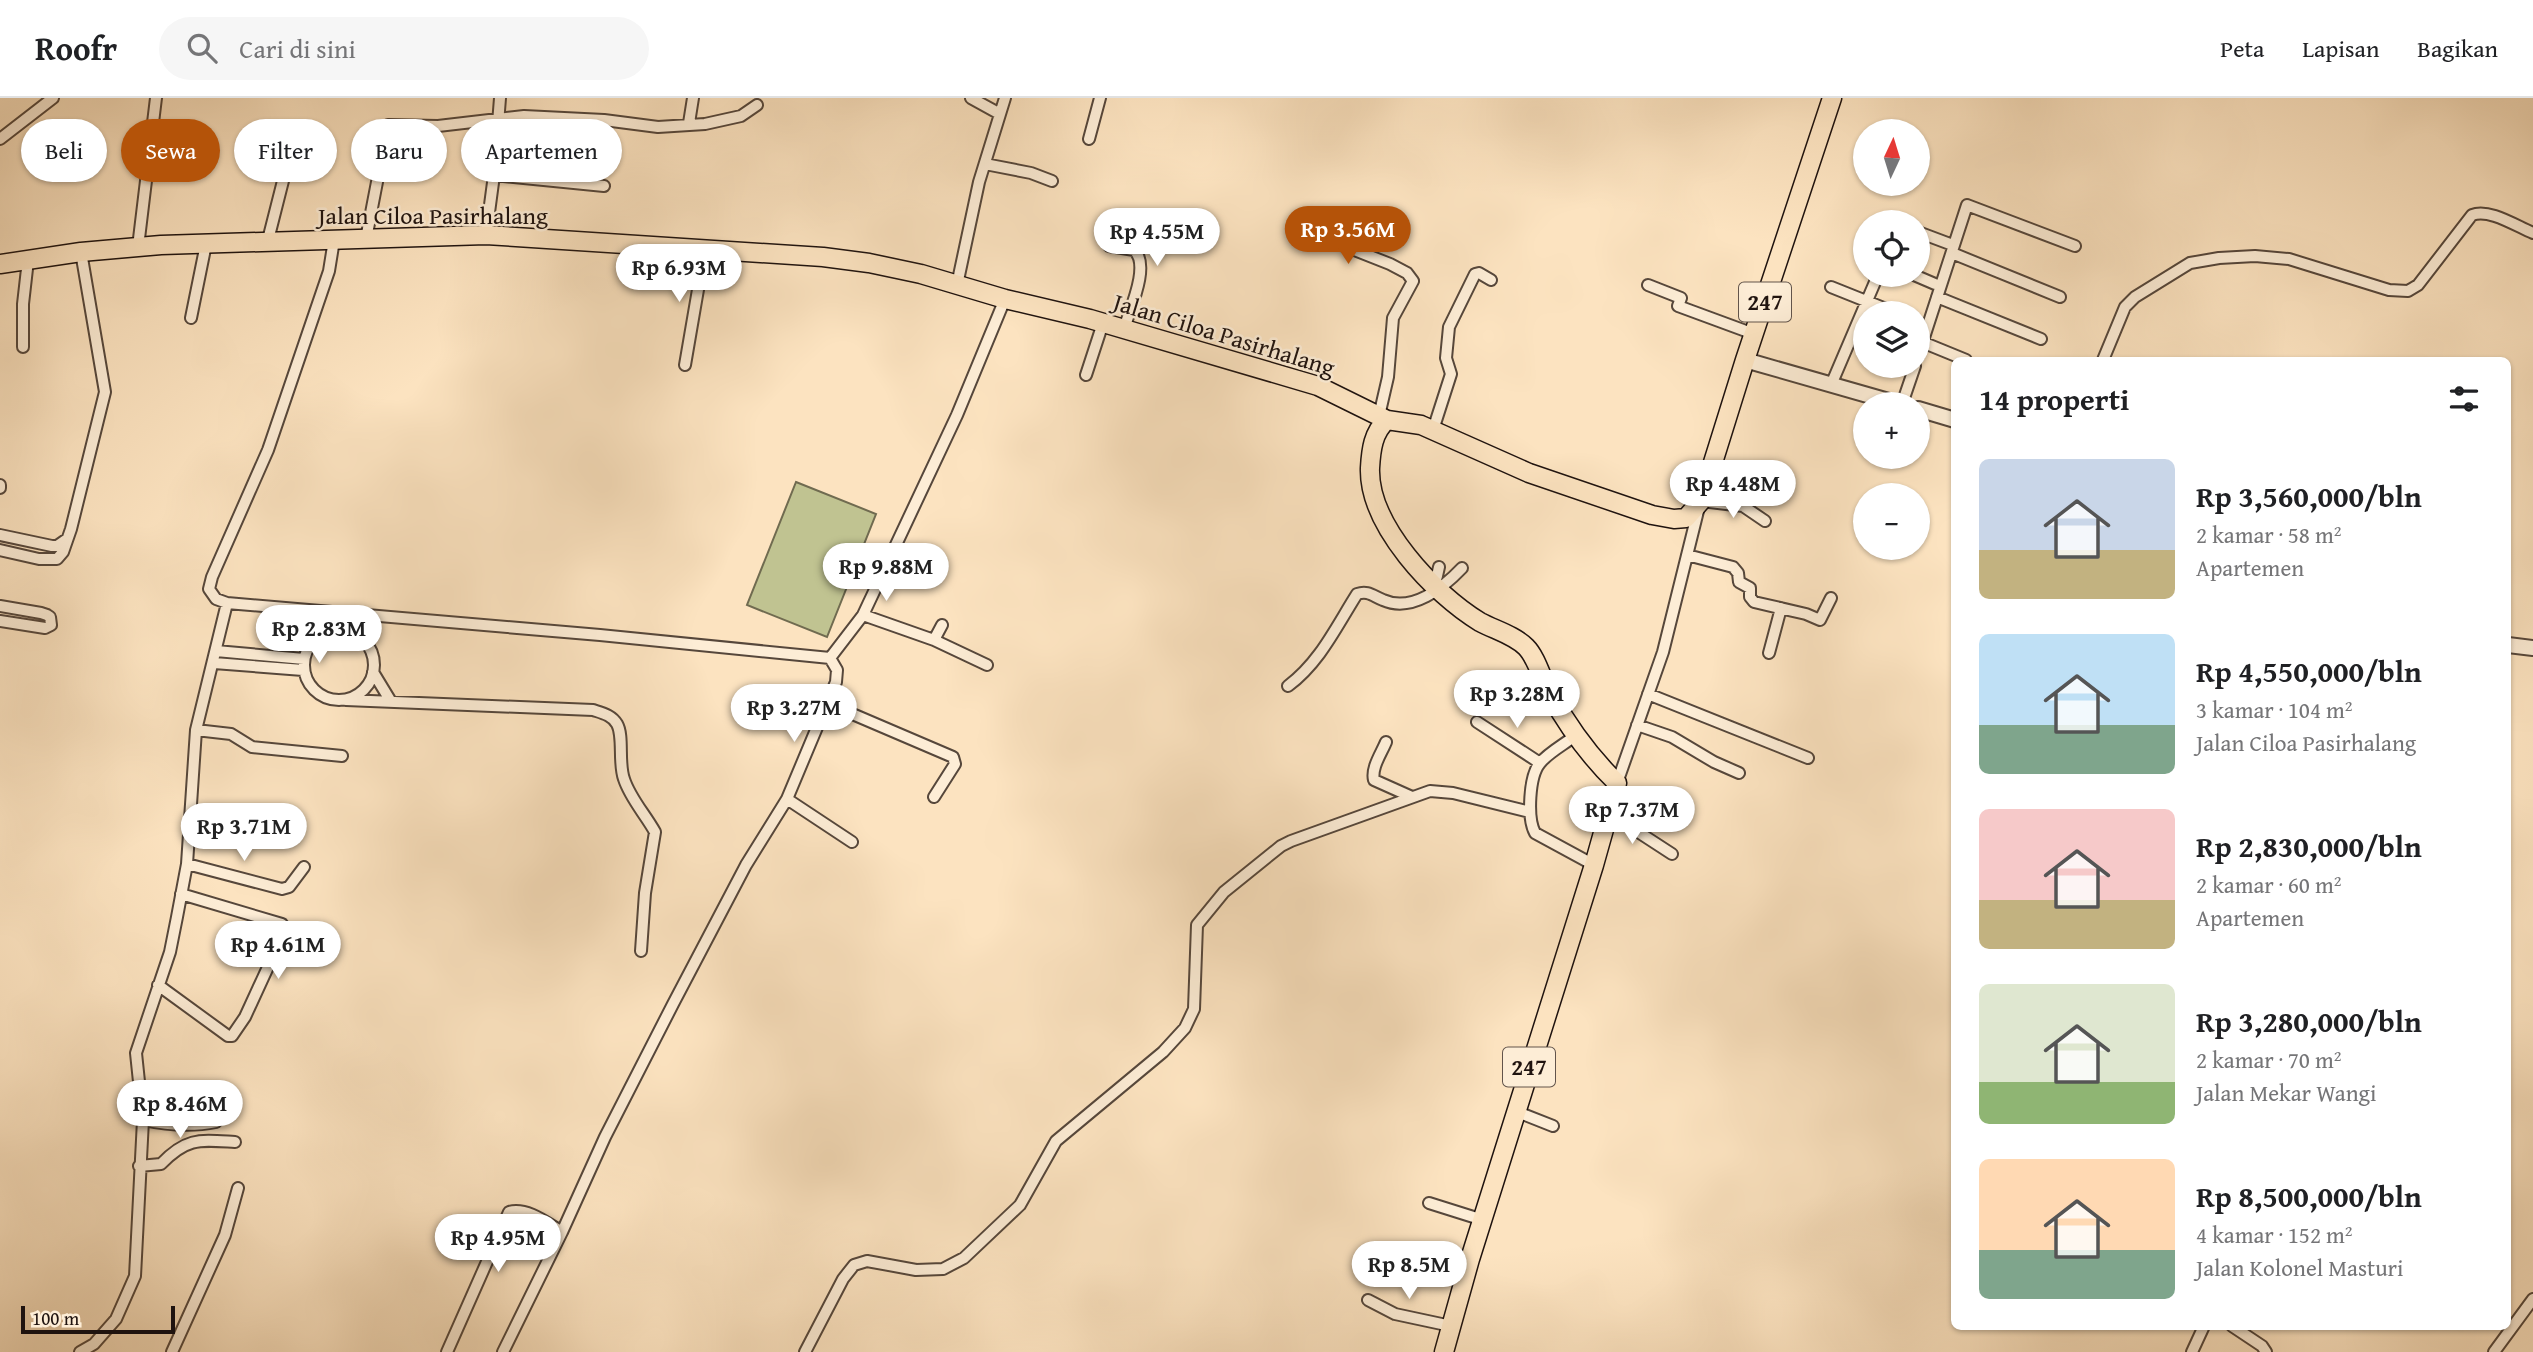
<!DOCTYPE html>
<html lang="id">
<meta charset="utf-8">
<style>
:root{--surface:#fff;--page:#f6f6f6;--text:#202124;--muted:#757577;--line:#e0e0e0;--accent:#b45309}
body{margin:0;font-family:"Gentium Book Plus",serif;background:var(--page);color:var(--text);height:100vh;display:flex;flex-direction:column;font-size:26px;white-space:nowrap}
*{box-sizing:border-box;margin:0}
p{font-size:23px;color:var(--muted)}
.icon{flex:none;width:38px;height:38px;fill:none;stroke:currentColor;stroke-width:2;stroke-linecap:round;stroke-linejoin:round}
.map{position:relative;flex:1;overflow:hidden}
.details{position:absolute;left:1951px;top:259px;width:560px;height:973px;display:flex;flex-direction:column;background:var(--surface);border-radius:10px;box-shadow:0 2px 5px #0004}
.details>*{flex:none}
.guide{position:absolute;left:21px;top:21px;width:665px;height:63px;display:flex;gap:14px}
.needle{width:46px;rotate:4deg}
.tools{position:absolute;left:1853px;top:21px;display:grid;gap:14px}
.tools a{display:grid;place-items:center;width:77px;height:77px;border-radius:50%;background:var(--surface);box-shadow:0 2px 5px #0004;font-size:35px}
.scale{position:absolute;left:21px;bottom:18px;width:154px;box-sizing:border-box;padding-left:7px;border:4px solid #1f130f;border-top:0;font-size:19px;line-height:24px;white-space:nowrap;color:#1f130f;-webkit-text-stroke:5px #fdedd6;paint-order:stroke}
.price{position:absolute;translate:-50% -60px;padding:0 16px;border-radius:24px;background:#fff;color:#222;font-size:23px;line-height:46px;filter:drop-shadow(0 2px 4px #0008)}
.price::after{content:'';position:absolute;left:50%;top:42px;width:21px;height:16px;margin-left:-10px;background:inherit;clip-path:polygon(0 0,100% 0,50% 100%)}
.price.active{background:var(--accent);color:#fff}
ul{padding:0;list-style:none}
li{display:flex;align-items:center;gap:21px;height:175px;padding:0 28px}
li span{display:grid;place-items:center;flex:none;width:196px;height:140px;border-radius:10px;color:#555}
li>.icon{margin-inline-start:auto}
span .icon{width:84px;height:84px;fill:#fffc;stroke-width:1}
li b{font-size:30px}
h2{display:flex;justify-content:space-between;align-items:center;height:84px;padding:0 28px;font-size:30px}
.pill{padding:0 24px;border-radius:32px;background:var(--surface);box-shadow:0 2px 5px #0004;font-size:24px;line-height:63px}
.pill.active{background:var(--accent);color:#fff}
header{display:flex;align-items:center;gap:42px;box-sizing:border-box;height:98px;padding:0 35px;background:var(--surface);border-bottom:2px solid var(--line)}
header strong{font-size:33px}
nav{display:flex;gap:38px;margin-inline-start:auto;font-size:24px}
.search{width:490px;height:63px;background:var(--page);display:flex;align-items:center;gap:18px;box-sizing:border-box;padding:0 24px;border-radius:38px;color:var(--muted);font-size:26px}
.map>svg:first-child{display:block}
.green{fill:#c0c391;stroke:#706b50;stroke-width:2}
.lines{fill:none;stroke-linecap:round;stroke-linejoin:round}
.minor-casing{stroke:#56473b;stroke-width:14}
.tertiary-casing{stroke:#56473b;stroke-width:18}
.primary-casing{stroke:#1f130f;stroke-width:21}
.minor{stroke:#fdedd6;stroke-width:10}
.tertiary{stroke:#fdedd6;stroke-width:14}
.primary{stroke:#fce3c0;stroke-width:18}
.labels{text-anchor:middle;stroke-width:5;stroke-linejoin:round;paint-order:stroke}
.shield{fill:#fdedd6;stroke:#62544b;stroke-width:2}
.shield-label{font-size:23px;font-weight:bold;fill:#1f130f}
.street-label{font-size:24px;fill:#1f130f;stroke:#fdedd6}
</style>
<header>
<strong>Roofr</strong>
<div class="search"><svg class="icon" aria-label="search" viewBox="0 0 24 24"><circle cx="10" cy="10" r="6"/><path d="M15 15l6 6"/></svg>Cari di sini</div>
<nav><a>Peta</a><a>Lapisan</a><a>Bagikan</a></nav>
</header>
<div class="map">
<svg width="2533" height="1254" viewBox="0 0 2533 1254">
<rect width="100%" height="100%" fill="#fce3c0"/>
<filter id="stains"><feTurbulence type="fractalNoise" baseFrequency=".00286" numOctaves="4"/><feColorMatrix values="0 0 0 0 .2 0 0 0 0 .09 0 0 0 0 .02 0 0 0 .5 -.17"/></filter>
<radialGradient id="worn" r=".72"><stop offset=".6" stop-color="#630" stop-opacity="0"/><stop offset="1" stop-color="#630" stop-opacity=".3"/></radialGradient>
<path class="green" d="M796 384 876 416 827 539 747 507Z"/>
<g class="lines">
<defs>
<path id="minor" d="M971 0 1000 16
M689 25 693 0
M0 41 53 0
M1089 41 1100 0
M985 66 1031 75 1052 83
M494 77 604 88
M1301 131 1390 166 1407 175 1413 183 1393 220 1388 279 1379 318
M1918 134 1950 146
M486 137 494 77 500 0
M366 141 388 27 438 28 524 18 604 22 658 29 705 26 741 18 757 7
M268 142 286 71
M334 142 329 173 268 352 212 479 209 491 216 501 227 505 600 537 830 560 837 572 836 584 787 701 746 767 673 906 605 1039 562 1134 503 1254
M1109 148 1134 152C1151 167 1129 213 1124 231
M138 149 156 0
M1952 155 2060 199
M1914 177 1935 186
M957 187 979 84 1005 0
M1648 187 1681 200 1678 208 1754 236
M1831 189 1896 215
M1937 199 2041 241
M191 220 206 146
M1922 244 1966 262
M23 249V206L28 162
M1918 258 1967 107 2075 148
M2103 262 2125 209 2135 199 2190 165 2219 160 2255 158 2289 161 2389 192 2408 193 2418 187 2472 117C2489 110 2516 128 2533 135
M685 267 705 151
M1086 277 1103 225
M1831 287 1878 177
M1902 306 1915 268
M1433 332 1451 276 1446 260 1449 229 1475 176 1479 175 1491 182
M0 390V387
M1701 403 1743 408 1765 423
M0 437 52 448H57L67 441
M0 452 39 461H57L63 454 71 431 105 294 81 154
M1687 457 1733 469 1738 475 1739 484 1750 490V499L1754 504 1806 516 1820 522 1831 500
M1435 487 1439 469
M0 508 41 515 47 517 50 519 51 527 45 530 0 523
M863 517 934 542 942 527
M304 567a35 35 0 1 1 70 0a35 35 0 1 1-70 0Z
M934 542 987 567
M216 553 304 561
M1769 555 1781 510
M830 560 863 517 957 317 1005 201
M214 565 303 572
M373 574 390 602
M1288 588C1320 564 1336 529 1357 496 1368 492 1373 498 1383 502 1412 515 1443 490 1462 470
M1648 596 1808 660
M346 602 593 612C602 615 612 617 617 626 624 638 618 665 624 681 630 700 645 716 655 734L645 795 641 853
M829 606 953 659 955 666 934 699
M1477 624 1540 665
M1637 627 1672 639 1714 664 1739 675
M196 632 231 636 252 649 342 658
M1576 637C1565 646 1549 654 1540 665 1529 678 1527 720 1535 735L1594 767
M1386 644C1381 656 1371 670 1374 682L1412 699
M1617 685 1663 554 1699 409
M787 701 852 744
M1609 715 1672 756
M187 766 282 791 289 789 304 769
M158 887 228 938H232L245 919 285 832 282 826 181 796
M1515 1013 1553 1028
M143 1022C167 1027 192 1029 216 1024
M139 1068 161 1066C187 1039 200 1042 235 1044
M1429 1105 1483 1122
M1368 1202 1395 1216 1451 1228
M2232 1228 2262 1248 2266 1254
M80 1254 94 1246 116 1221 135 1178 143 1022 136 955 170 854 177 819 187 766 196 632 227 505
M172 1254 225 1137 238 1090
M447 1254 509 1114C527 1109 547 1125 562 1134
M805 1254 843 1181 854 1167 867 1163 916 1172 943 1171 964 1160 1020 1107 1056 1043 1163 954 1185 930 1194 911 1197 827 1224 794 1281 748 1291 743 1430 693 1453 695 1530 714
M2192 1254 2204 1228
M2494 1254 2533 1201"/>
<path id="tertiary" d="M1745 262 1899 306
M1918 311 1955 322
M2508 547 2533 550"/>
<path id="primary" d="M0 166 81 154 161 147 486 137 823 159 869 165 921 176 1005 201 1090 221 1318 288 1387 322 1421 327 1529 375 1652 417 1674 421 1686 420 1701 403 1745 262 1832 0
M1387 322C1373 334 1371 352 1370 370 1368 427 1434 496 1480 524 1495 532 1514 537 1526 549 1537 560 1542 582 1550 596 1569 630 1589 658 1617 685L1594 767 1470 1161 1444 1254"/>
</defs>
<use href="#minor" class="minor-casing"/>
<use href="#tertiary" class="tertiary-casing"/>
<use href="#primary" class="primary-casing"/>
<use href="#minor" class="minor"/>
<use href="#tertiary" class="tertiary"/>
<use href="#primary" class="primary"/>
</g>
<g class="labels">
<g class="shield">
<rect x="1739" y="184.5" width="52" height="39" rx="5"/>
<rect x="1503" y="949.5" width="52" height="39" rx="5"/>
</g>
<g class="shield-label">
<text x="1765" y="212">247</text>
<text x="1529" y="977">247</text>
</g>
<g class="street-label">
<text x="433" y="126">Jalan Ciloa Pasirhalang</text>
<text transform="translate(1224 237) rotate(17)" y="8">Jalan Ciloa Pasirhalang</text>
</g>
</g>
<rect width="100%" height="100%" filter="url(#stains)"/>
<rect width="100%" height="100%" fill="url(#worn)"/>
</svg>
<div class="tools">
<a><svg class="needle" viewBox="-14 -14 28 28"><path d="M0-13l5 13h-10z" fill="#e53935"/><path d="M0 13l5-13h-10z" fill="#757577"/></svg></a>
<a><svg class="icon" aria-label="locate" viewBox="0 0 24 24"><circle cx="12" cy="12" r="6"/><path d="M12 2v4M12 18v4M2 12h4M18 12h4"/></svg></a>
<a><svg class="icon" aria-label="layers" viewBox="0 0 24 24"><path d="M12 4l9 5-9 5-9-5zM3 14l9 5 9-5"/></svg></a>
<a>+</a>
<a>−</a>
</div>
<div class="scale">100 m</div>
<b class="price active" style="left:1348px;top:168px">Rp 3.56M</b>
<b class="price" style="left:1157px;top:170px">Rp 4.55M</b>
<b class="price" style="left:679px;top:206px">Rp 6.93M</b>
<b class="price" style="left:1733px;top:422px">Rp 4.48M</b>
<b class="price" style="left:886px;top:505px">Rp 9.88M</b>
<b class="price" style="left:319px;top:567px">Rp 2.83M</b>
<b class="price" style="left:1517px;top:632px">Rp 3.28M</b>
<b class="price" style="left:794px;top:646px">Rp 3.27M</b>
<b class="price" style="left:1632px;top:748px">Rp 7.37M</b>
<b class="price" style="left:244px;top:765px">Rp 3.71M</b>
<b class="price" style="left:278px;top:883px">Rp 4.61M</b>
<b class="price" style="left:180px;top:1042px">Rp 8.46M</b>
<b class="price" style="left:498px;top:1176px">Rp 4.95M</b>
<b class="price" style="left:1409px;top:1203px">Rp 8.5M</b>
<div class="guide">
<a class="pill">Beli</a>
<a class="pill active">Sewa</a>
<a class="pill">Filter</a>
<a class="pill">Baru</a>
<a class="pill">Apartemen</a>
</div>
<section class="details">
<h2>14 properti<svg class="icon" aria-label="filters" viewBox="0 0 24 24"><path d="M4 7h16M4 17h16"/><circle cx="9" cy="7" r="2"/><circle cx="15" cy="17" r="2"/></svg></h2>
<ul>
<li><span style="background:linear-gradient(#c9d6e8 65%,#c2b280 0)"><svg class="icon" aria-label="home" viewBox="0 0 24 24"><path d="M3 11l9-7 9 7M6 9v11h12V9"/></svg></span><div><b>Rp 3,560,000/bln</b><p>2 kamar · 58 m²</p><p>Apartemen</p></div></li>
<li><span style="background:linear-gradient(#bfe0f5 65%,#7fa58c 0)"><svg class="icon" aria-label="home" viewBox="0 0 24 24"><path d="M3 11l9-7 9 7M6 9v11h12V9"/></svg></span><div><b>Rp 4,550,000/bln</b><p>3 kamar · 104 m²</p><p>Jalan Ciloa Pasirhalang</p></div></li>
<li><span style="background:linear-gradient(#f6c9c9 65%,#c2b280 0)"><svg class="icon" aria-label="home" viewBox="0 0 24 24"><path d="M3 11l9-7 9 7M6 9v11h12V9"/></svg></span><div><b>Rp 2,830,000/bln</b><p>2 kamar · 60 m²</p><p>Apartemen</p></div></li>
<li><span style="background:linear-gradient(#dfe7d0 70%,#8fb573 0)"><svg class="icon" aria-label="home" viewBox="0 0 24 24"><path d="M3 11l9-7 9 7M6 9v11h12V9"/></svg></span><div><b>Rp 3,280,000/bln</b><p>2 kamar · 70 m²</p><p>Jalan Mekar Wangi</p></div></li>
<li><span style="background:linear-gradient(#ffd9b3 65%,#7fa58c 0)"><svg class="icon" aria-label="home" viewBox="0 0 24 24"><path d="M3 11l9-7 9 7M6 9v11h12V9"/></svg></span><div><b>Rp 8,500,000/bln</b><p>4 kamar · 152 m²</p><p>Jalan Kolonel Masturi</p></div></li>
</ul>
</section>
</div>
